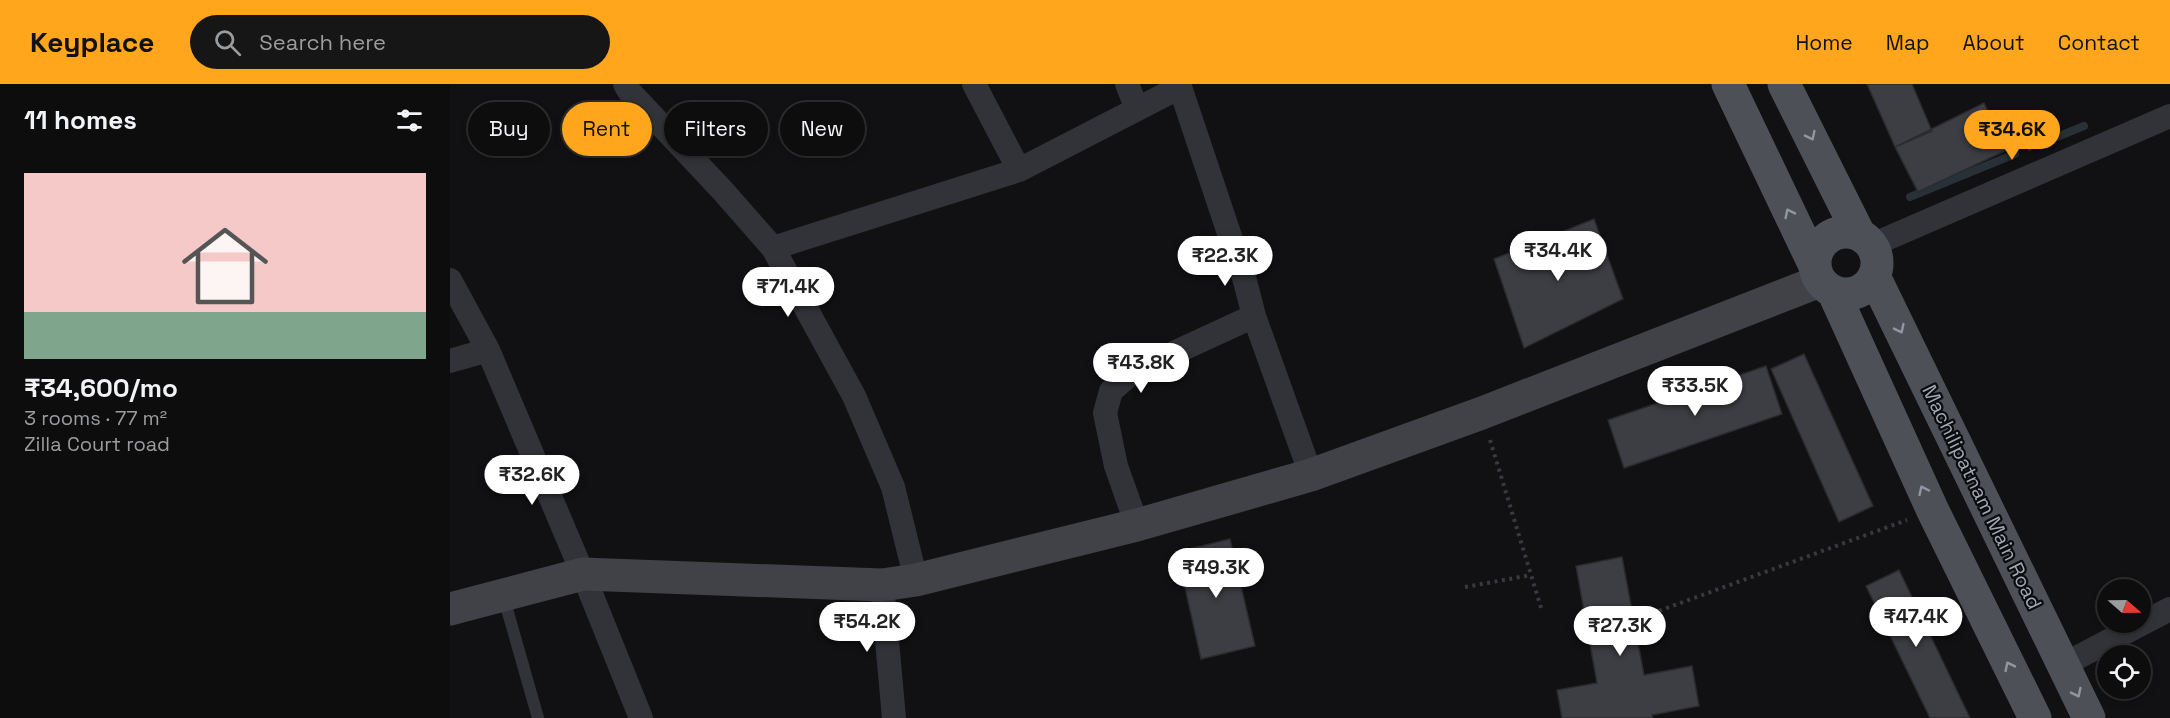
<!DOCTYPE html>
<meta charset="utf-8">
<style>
:root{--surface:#0d0d0e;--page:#161617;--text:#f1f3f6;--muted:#9a9c9e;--line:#2d2d2e;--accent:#ffa61d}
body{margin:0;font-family:"Space Grotesk",sans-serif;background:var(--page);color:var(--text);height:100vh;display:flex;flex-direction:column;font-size:22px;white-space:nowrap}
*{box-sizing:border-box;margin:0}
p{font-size:20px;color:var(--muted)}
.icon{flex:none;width:33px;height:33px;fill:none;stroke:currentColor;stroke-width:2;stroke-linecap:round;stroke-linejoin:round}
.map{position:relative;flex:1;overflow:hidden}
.sheet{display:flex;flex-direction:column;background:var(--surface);width:450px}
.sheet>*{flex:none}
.banner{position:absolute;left:18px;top:18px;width:570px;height:54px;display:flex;gap:12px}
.needle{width:39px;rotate:110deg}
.tools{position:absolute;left:1647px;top:495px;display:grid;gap:12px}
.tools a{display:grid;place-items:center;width:54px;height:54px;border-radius:50%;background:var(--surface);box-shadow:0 3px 9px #0003,0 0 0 2px var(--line);font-size:30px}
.price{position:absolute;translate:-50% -51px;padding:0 14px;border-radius:21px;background:#fff;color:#222;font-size:20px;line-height:39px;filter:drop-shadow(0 2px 3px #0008)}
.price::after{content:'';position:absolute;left:50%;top:36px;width:18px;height:14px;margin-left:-9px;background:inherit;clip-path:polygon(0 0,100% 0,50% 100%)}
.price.active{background:var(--accent);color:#111}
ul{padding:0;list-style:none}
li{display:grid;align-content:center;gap:12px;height:318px;padding:0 24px}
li+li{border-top:2px solid var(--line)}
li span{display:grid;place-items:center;height:186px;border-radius:0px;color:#555}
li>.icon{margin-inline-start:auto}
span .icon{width:108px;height:108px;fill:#fffc;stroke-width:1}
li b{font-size:26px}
h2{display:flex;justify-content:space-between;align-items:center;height:72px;padding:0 24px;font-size:26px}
.tag{padding:0 21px;border-radius:27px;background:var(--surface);box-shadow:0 3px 9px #0003,0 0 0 2px var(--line);font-size:21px;line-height:54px}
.tag.active{background:var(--accent);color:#111}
header{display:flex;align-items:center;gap:36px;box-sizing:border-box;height:84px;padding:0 30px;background:var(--accent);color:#111}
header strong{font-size:28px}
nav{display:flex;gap:33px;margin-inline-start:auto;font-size:21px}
.search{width:420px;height:54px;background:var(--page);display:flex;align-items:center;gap:15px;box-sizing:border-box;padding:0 21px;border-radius:33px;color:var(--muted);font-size:22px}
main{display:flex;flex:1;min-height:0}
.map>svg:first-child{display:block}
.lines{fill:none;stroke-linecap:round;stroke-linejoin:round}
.stream{stroke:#273137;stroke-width:8}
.building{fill:#3d3e43;stroke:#2b2b2f;stroke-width:1.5}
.path{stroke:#383a3f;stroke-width:4;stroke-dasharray:3 4.5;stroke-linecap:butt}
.lane{stroke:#323338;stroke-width:12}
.street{stroke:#323338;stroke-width:24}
.secondary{stroke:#404248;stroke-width:33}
.primary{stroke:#4e5057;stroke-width:33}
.oneway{stroke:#9096a2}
.labels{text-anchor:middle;stroke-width:4.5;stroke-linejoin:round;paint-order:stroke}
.street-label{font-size:20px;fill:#a1a8b5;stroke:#0c0c0e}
</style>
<header>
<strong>Keyplace</strong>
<div class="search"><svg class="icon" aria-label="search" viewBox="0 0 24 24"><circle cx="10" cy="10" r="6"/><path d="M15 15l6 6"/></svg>Search here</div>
<nav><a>Home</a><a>Map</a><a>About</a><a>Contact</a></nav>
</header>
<main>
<section class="sheet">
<h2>11 homes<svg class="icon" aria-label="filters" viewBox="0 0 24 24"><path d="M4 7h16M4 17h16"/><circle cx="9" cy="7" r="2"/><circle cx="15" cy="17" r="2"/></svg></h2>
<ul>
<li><span style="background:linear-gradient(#f6c9c9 75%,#7fa58c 0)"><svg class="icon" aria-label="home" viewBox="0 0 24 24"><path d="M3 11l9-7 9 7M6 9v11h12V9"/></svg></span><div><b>₹34,600/mo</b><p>3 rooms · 77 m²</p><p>Zilla Court road</p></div></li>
</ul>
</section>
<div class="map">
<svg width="1720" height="634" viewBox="0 0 1720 634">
<rect width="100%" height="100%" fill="#111113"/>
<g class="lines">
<path class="stream" d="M1592 59 1634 42
M1460 113 1565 70"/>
</g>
<path class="building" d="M1417 0H1462L1482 47 1445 63Z
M1534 19 1557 66 1468 108 1445 63Z
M1144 135 1173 215 1074 264 1044 175Z
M1354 270 1423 422 1389 438 1321 285Z
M1316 282 1332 330 1174 384 1158 336Z
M780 455 805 562 751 575 727 468Z
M1172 473 1194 591 1242 582 1249 622 1202 631 1203 634H1112L1107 606 1147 599 1126 482Z
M1449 486 1520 634H1480L1416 502Z"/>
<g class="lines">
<path class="path" d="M1576 57 1581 68
M1040 356 1092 527
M1015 503 1081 491
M1195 532 1457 436"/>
<path class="lane" d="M53 511 88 634"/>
<path class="street" d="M175 0 179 7 272 106 323 164 404 312 443 403 466 496
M524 0 569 86
M677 0 687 25
M729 0 795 197 804 232 861 391
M1422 161 1720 32
M323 164 569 86 730 3
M0 196 38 266 133 490 191 634
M0 277 38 266
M687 441 666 382 655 329 661 307 677 293 713 274 804 232
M432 501 444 634
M1613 581 1720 525"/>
<path class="secondary" d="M0 525 133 490 432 501 466 496 687 441 861 391 1032 329 1370 197"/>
<path class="primary" d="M1278 0 1365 182
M1334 0 1409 150
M1365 179a31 31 0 1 1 62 0a31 31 0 1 1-62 0Z
M1424 192 1639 634
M1383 207 1483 427 1585 634"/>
</g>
<defs><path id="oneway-chevron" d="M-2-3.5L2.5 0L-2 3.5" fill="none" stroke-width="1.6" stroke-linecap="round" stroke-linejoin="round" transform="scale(1.5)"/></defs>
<g class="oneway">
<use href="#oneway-chevron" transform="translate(1361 52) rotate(64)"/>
<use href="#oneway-chevron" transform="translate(1339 129) rotate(-116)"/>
<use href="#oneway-chevron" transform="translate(1450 245) rotate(64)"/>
<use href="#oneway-chevron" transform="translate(1473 406) rotate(-115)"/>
<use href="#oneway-chevron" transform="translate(1559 582) rotate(-116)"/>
<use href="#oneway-chevron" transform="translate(1627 609) rotate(64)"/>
</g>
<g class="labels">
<g class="street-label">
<text transform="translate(1532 413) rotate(64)" y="7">Machilipatnam Main Road</text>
</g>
</g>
</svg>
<div class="tools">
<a><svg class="needle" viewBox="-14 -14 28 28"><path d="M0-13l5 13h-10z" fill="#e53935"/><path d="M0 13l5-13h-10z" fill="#9a9c9e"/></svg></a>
<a><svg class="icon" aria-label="locate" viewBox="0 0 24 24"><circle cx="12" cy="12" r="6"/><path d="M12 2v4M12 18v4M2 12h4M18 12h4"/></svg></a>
</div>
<b class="price active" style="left:1562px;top:77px">₹34.6K</b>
<b class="price" style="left:1108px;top:198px">₹34.4K</b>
<b class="price" style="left:775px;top:203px">₹22.3K</b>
<b class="price" style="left:338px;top:234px">₹71.4K</b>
<b class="price" style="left:691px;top:310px">₹43.8K</b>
<b class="price" style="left:1245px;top:333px">₹33.5K</b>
<b class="price" style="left:82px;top:422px">₹32.6K</b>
<b class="price" style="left:766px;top:515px">₹49.3K</b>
<b class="price" style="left:1466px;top:564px">₹47.4K</b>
<b class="price" style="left:417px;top:569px">₹54.2K</b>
<b class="price" style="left:1170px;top:573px">₹27.3K</b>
<div class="banner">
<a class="tag">Buy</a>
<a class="tag active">Rent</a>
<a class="tag">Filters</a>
<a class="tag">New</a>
</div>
</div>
</main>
